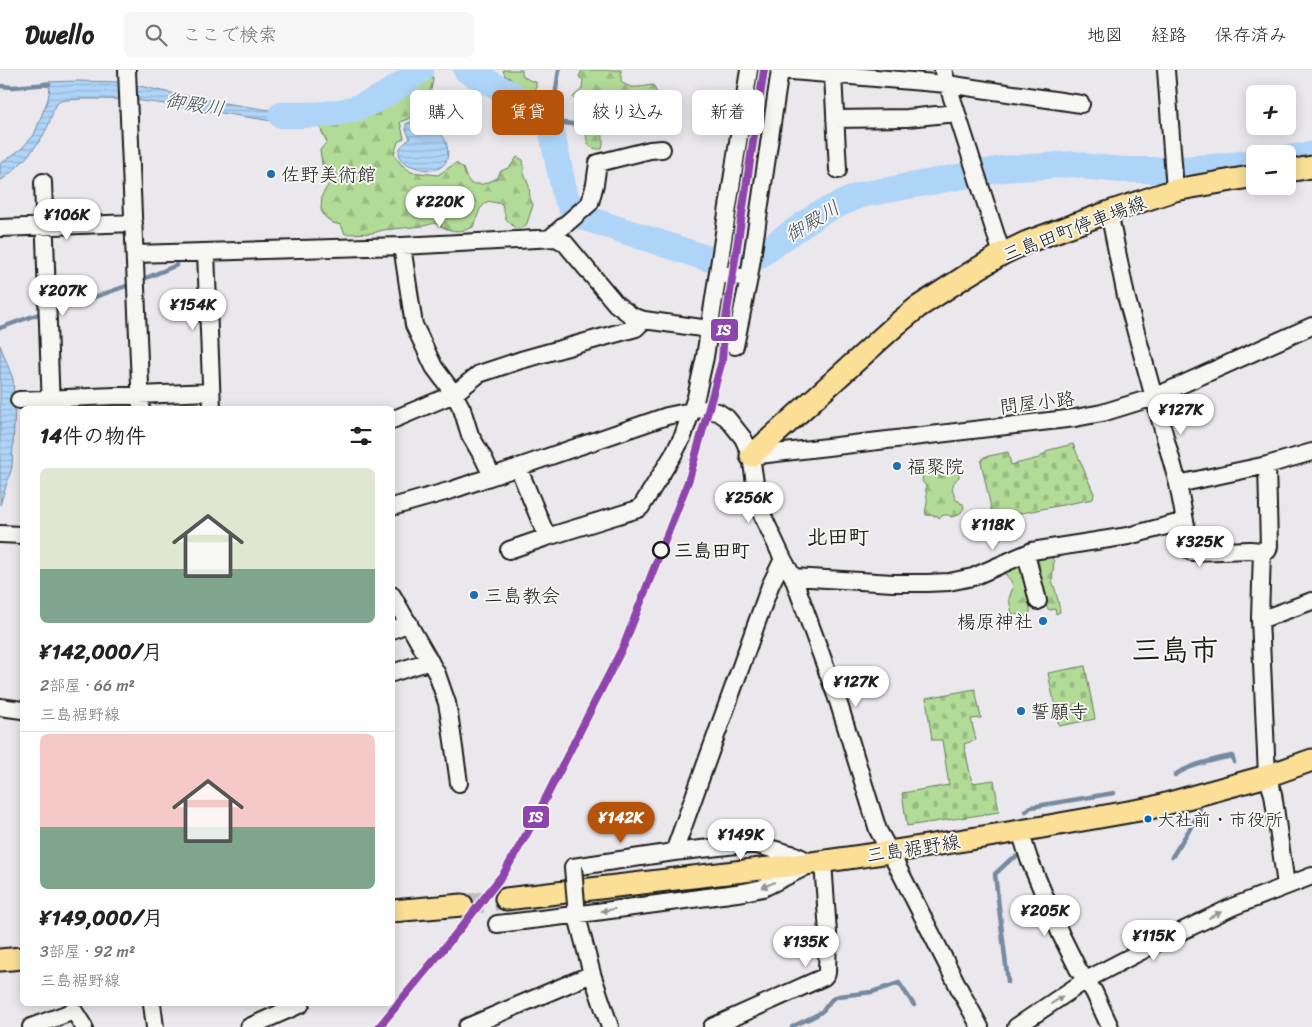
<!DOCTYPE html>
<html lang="ja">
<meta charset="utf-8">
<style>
:root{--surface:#fff;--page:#f6f6f6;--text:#222;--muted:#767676;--line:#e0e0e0;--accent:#b45309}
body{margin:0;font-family:Sriracha,"Klee One",sans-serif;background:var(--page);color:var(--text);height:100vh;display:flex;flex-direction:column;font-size:19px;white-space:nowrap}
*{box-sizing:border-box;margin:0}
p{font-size:16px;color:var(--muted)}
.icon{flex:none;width:28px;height:28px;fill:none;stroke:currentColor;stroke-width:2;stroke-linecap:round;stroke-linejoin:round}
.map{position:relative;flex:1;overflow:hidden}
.drawer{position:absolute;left:20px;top:336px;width:375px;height:600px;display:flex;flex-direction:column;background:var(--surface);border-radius:8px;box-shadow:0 2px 12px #0003}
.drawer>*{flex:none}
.guide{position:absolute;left:410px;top:20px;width:475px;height:45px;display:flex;gap:10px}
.controls{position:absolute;left:1246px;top:15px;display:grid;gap:10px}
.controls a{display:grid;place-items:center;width:50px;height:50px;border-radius:8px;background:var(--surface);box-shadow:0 2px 12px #0003;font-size:25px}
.price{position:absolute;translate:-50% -42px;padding:0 11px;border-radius:18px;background:#fff;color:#222;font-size:16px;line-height:32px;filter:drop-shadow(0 1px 2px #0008)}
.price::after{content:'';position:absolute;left:50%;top:30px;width:15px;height:11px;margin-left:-8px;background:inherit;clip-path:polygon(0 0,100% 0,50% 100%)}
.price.active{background:var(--accent);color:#fff}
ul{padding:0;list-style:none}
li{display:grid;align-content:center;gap:10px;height:265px;padding:0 20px}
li+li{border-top:1px solid var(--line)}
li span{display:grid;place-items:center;height:155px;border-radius:8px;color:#555}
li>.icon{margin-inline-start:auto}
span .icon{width:90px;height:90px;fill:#fffc;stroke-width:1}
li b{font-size:21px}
h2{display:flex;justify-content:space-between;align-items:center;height:60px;padding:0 20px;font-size:21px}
.chip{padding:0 18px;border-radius:8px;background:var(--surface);box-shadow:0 2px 12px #0003;font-size:18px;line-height:45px}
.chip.active{background:var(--accent);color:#fff}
header{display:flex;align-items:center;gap:30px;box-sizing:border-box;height:70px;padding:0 25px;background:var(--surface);border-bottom:1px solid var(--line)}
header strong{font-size:24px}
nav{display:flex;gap:28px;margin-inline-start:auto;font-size:18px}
.search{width:350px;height:45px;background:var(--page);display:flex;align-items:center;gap:12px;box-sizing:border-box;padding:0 18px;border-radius:8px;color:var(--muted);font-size:19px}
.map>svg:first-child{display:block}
.forest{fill:url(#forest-firs);stroke:#677c5a}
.cemetery{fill:url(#cemetery-stones);stroke:#677c5a}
.water{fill:url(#water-rules);stroke:#748aa0}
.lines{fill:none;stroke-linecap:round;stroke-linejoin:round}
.stream{stroke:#748aa0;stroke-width:4.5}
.river{stroke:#aed4f8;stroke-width:26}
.major-tunnel{stroke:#c1bec3;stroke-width:21;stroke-dasharray:21 11;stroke-linecap:butt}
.minor-casing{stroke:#1c1c1c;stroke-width:20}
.major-casing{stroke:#1c1c1c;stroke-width:25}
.minor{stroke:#f6f6f2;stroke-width:16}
.major{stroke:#fbdf96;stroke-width:21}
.minor-bridge-casing{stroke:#1c1c1c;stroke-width:20;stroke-linecap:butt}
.minor-bridge{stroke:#f6f6f2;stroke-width:16}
.rail-1-casing{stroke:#f6f6f2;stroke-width:11}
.rail-1{stroke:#8e44ad;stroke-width:8}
.oneway{fill:#949492}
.poi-dot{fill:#1f6fb2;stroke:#f6f6f2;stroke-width:2}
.stop-dot{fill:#f6f6f2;stroke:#1c1c1c;stroke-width:2.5}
.bus-dot{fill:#0065bd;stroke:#f6f6f2;stroke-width:2}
.labels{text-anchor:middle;stroke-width:4;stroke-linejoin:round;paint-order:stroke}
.bus-label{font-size:18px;fill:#1c1c1c;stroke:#f6f6f2;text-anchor:start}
.poi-label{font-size:19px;fill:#1c1c1c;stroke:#f6f6f2;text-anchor:start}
.street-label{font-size:19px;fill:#1c1c1c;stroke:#f6f6f2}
.stop-label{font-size:19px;font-weight:bold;fill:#1c1c1c;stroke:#f6f6f2;text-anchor:start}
.water-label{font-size:20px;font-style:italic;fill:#48535e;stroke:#f6f6f2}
.quarter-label{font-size:21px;font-weight:bold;fill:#1c1c1c;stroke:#f6f6f2}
.town-label{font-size:29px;font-weight:bold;fill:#1c1c1c;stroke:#f6f6f2}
.line-badge{stroke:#f6f6f2;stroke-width:2}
.badge-label{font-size:14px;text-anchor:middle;font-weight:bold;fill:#fff}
</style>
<header>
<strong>Dwello</strong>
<div class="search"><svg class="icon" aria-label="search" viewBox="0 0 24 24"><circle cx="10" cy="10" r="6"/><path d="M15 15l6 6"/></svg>ここで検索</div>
<nav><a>地図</a><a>経路</a><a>保存済み</a></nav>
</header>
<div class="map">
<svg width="1312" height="957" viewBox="0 0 1312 957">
<defs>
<pattern id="forest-firs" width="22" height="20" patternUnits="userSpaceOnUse" patternTransform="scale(1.25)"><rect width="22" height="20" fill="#b2db97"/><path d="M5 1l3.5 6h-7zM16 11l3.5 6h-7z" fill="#98bb82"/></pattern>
<pattern id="cemetery-stones" width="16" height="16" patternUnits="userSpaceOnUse" patternTransform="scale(1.25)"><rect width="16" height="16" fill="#b2db97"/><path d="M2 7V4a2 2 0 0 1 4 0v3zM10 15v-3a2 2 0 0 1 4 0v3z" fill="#98bb82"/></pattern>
<pattern id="water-rules" width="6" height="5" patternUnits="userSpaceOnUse" patternTransform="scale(1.25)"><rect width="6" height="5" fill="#aed4f8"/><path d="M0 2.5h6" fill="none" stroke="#95b5d4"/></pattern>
</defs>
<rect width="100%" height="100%" fill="#eae7ed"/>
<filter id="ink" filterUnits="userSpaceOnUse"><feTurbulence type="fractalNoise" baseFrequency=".02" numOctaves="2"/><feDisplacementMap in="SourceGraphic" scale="10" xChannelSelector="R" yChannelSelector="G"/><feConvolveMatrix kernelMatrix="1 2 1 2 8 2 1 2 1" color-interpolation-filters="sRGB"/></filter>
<g filter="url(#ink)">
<path class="forest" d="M503 0H522V5L529 10 536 12V18L534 29 531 30C522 24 526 15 514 13L510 8 505 6Z
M582 0H621V11C631 21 641 16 653 15L657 23 662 29 661 34C654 37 648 38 641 41L637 40 635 42 629 38 618 44 612 46 608 45 607 47 605 41 602 39 603 35 595 31 574 29 573 27 582 19 583 10 579 7Z
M420 7 426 10 433 7C433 13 431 18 430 24L441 29 447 35 445 43 440 47 434 37 425 34 419 44 400 52 404 68 398 72 394 84 401 94 411 102 438 105 456 93 463 98 466 107 471 114H483L496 109 501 101 510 97 517 87 523 90 524 104 529 116 530 128 533 135 526 156 516 159 506 149 502 134 488 131 480 139 473 157C458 164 449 161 435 153L423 156 383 160 373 163 345 164 341 155 333 153 325 147 321 140 322 125 329 114 323 100 320 80 327 72 322 62 319 53 328 47 342 46 358 40 370 39 389 28Z
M597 56 601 58C603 63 604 73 602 79 589 80 585 72 587 60Z
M927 401 938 402 940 407 951 402 956 401 959 405V407C950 415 952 420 956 430L959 431 960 433 963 434 964 438 959 445 951 447C947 443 943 445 939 448L938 446 926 445C925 440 926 438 927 433 928 427 925 422 926 416L922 411 923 405Z
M1051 486 1054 491 1052 511C1055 516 1059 535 1060 542L1056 544 1055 539 1050 540 1047 538 1044 530 1032 532 1030 534V543L1026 547 1012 543 1009 529 1013 516 1011 511 1006 505 1003 498 1015 490Z"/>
<path class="cemetery" d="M1073 374 1094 424 1093 429 996 448 993 447 981 392 984 387 1008 382 1011 395 1039 388 1049 380Z
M1085 596 1095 649 1059 656 1048 603Z
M975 619 981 648 971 649 976 670 964 674 972 713 994 710 999 742 907 756 902 723 949 715 942 670H932L926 628Z"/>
<path class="water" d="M77 11 121 12 171 23 230 34 276 41 315 37 316 49 272 51 158 33C132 29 107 29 81 29 75 30 64 29 59 32 53 36 50 54 46 60 38 77 15 101 0 111V94L21 79 34 65 48 29 50 17 44 16V12Z
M428 37 431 38C434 44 432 50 435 57 439 64 445 65 447 76 452 99 433 104 415 97 411 96 404 93 401 90 400 88 399 84 399 83 399 75 407 73 410 68L406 59V54L411 52 421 63H423L427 59 422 51 425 45V38Z
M0 275 13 309 15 337 12 397 0 435Z"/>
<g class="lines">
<path class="stream" d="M0 16 13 17 49 14
M548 44 555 26 559 0
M550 55 564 53 573 54H591L632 43
M139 211 177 195
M51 240 92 228 132 214
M0 258 44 242
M1175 705C1187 696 1217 689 1232 686L1234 692
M1026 741 1031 737 1114 723
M1172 787 1191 757 1200 739
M1008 912 995 804 1010 790 1020 785
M792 957C801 951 812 949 821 942 829 936 828 929 839 926L872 922 899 913 914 935"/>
<path class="river" d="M466 0 548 44 565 125 571 137 579 146 700 186 715 191 742 193 750 191 760 185 778 172 820 143 860 125 1002 99 1076 94 1090 97 1123 100H1167L1224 96 1255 92
M281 45C306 45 338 46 361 36 384 28 402 14 421 0
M1288 88 1312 85"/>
<path class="major-tunnel" d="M462 835 506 829"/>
<defs>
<path id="minor" d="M127 0 141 339
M943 0 1002 184
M1166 0 1175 120
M833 5 838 100
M835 49 907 48 956 43
M43 112 51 339
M0 158 134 153
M550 168 590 133 595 114 598 93 650 80 662 79
M402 176 414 255 434 297 454 324 462 339 470 365 484 389 492 406
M206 182 212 339
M135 184 402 176 556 168 565 173 616 234 632 246 644 250 709 259
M719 204 749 208
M735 276 749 208 780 0 947 14 1081 34
M19 330 211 322
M392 350 454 324 479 304 521 290 636 258 644 250
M751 386 1075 348 1102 343 1154 327 1312 256
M1267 395 1269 476 1268 480 1262 481 1260 548 1267 706 1273 724 1286 815
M518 397 547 467
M1178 414 1267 395 1312 382
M392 437 452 420 667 346 701 339 718 342 727 348 743 368 751 386 756 420 760 440 783 489 793 507 838 631 878 760 890 782 961 922 980 957
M1185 451 1192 482 1250 480 1262 481
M0 464 22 465
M509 480 547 467 638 439 641 437 673 385 683 366 696 327 705 287 749 0
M1026 484 1038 531
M793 507 893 513H927L949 512 973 507 1032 481 1128 466 1185 451 1178 414 1126 226 1109 142
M392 525 437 604 447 633 450 650 459 713
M1260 550 1312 531
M392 560 409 553
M392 603 430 591
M0 637 22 640
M1020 761 1029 789 1061 865 1078 899 1094 922 1110 957
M674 782 770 516 783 489
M573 797 674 782 737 775H757L795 785 812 793
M576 837 577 846 592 904 610 957
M497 854C580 845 662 833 744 822L763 818 805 797
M152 934 155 957
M31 957 74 941 84 957
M249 957 301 934
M467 957 592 904
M712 957 824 907 827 903 828 863 823 792
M1016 957 1086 910 1157 873 1232 837 1312 806"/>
<path id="major" d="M1288 101 1312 97
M751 386 897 254 918 237 969 204 1002 184 1027 172 1109 142 1175 120 1255 106
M506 829 812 793 890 782 1020 761 1151 738 1267 706 1312 690
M392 841 462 835
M0 890 22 888"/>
</defs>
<use href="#minor" class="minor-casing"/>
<use href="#major" class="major-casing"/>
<use href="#minor" class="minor"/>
<use href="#major" class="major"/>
<defs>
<path id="minor-bridge" d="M573 797 576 834"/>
</defs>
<use href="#minor-bridge" class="minor-bridge-casing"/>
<use href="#minor-bridge" class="minor-bridge"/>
<defs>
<path id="rail-1" d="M379 957 464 854 504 803 533 753 624 575 689 409 722 291 724 262 764 0"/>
</defs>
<use href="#rail-1" class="rail-1-casing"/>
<use href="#rail-1" class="rail-1"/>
</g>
<defs><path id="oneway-solid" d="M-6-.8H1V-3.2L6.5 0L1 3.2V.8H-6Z" transform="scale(1.25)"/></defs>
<g class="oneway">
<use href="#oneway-solid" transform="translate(768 815) rotate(157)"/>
<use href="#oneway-solid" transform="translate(608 840) rotate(171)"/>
<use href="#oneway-solid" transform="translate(1215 845) rotate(-26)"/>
<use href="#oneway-solid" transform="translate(1057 930) rotate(-33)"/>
</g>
</g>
<g class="poi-dot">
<circle cx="271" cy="104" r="5"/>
<circle cx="897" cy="396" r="5"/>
<circle cx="474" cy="525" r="5"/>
<circle cx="1043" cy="551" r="5"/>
<circle cx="1021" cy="641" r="5"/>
</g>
<circle class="stop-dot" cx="661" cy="480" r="8"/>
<circle class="bus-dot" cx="1148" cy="749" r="4.5"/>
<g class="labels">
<g class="bus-label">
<text x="1157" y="756">大社前・市役所</text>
</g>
<g class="poi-label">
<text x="281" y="111">佐野美術館</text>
<text x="907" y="403">福聚院</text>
<text x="484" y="532">三島教会</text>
<text x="1033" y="558" text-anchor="end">楊原神社</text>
<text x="1031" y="648">誓願寺</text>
</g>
<g class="street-label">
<text transform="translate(1074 158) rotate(-21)" y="7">三島田町停車場線</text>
<text transform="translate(1037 332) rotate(-7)" y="7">問屋小路</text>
<text transform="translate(913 778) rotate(-9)" y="7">三島裾野線</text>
</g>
<g class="stop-label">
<text x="674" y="487">三島田町</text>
</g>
<g class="water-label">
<text transform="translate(195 34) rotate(9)" y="7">御殿川</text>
<text transform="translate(812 151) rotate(-31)" y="7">御殿川</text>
</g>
<g class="quarter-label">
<text x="838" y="474">北田町</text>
</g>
<g class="town-label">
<text x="1175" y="590">三島市</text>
</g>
</g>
<g class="line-badge">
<rect x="710" y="248" width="29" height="24" rx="5" fill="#8e44ad"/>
<rect x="522" y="735" width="28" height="24" rx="5" fill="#8e44ad"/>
</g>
<g class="badge-label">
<text x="724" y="265">IS</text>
<text x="536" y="752">IS</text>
</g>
</svg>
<div class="controls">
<a>+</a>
<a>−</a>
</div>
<b class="price" style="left:440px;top:158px">¥220K</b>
<b class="price" style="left:67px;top:171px">¥106K</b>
<b class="price" style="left:63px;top:247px">¥207K</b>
<b class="price" style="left:193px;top:261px">¥154K</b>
<b class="price" style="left:1181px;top:366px">¥127K</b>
<b class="price" style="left:749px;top:454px">¥256K</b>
<b class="price" style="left:993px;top:481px">¥118K</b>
<b class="price" style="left:1200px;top:498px">¥325K</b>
<b class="price" style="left:856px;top:638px">¥127K</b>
<b class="price active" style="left:621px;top:774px">¥142K</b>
<b class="price" style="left:741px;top:791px">¥149K</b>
<b class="price" style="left:1045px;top:867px">¥205K</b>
<b class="price" style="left:1154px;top:892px">¥115K</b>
<b class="price" style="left:806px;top:898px">¥135K</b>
<div class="guide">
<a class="chip">購入</a>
<a class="chip active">賃貸</a>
<a class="chip">絞り込み</a>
<a class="chip">新着</a>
</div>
<section class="drawer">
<h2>14件の物件<svg class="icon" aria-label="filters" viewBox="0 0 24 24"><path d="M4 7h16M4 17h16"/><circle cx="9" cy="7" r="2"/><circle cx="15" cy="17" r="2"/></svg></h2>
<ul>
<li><span style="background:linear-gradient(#dfe7d0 65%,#7fa58c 0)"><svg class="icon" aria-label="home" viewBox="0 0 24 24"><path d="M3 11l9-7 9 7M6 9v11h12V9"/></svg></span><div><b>¥142,000/月</b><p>2部屋 · 66 m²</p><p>三島裾野線</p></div></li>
<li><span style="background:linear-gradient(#f6c9c9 60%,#7fa58c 0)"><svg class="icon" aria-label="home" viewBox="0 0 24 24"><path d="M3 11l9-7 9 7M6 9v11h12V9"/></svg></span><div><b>¥149,000/月</b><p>3部屋 · 92 m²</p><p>三島裾野線</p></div></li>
</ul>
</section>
</div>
